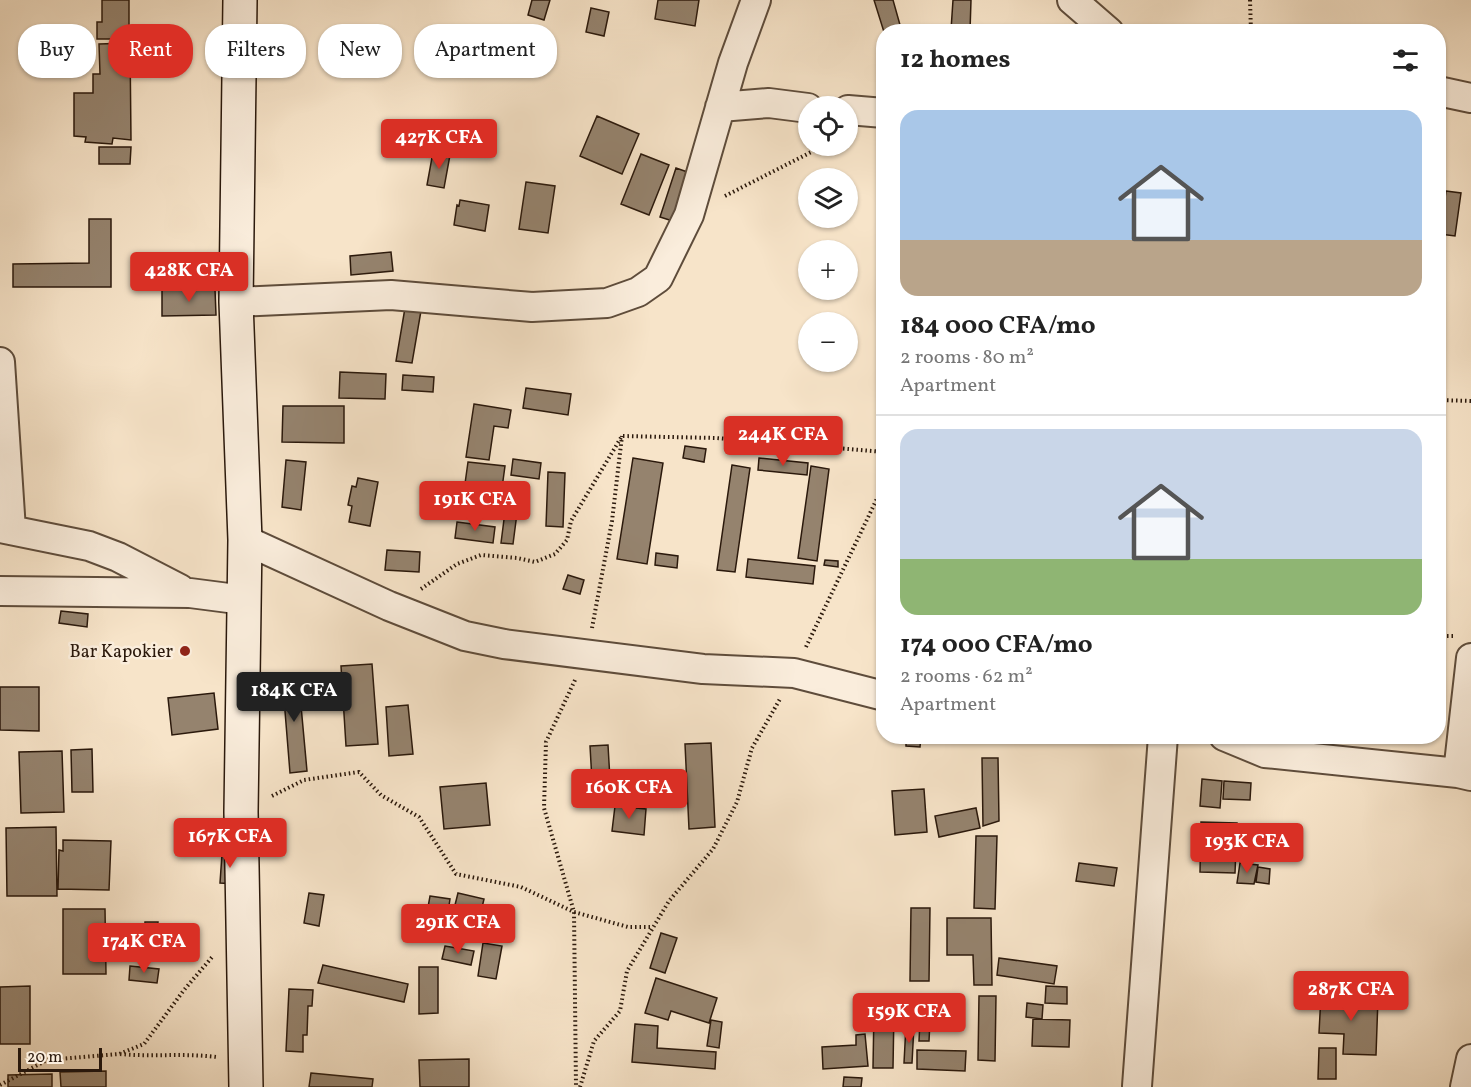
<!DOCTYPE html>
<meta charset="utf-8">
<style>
:root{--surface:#fff;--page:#f2f2f2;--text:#222;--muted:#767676;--line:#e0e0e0;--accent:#d93025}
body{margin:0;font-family:Vollkorn,serif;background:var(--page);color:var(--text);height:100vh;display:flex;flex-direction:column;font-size:22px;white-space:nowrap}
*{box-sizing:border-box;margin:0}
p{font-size:20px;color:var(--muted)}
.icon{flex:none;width:33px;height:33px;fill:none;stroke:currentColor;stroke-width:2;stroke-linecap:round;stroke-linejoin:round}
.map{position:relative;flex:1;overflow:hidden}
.details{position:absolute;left:876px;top:24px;width:570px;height:720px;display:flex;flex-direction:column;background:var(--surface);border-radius:24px;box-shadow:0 2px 4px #0004}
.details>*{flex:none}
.guide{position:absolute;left:18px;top:24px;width:570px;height:54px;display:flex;gap:12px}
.buttons{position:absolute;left:798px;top:96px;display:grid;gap:12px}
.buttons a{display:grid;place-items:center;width:60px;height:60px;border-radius:50%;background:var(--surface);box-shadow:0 2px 4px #0004;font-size:30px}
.scale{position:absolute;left:18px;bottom:15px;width:84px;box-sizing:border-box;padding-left:6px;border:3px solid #2b190c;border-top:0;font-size:16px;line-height:21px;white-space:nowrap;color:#2b190c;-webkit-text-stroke:4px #faeddc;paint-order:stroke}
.price{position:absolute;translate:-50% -51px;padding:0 14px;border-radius:6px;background:var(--accent);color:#fff;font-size:20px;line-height:39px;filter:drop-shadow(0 2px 3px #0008)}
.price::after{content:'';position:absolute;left:50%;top:36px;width:18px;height:14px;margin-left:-9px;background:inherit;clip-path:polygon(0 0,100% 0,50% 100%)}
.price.active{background:#222;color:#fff}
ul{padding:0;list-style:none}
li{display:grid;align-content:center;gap:12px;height:318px;padding:0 24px}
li+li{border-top:2px solid var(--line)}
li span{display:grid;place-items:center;height:186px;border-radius:18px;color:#555}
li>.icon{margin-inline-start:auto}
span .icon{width:108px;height:108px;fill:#fffc;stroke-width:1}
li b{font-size:26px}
h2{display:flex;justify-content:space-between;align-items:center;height:72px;padding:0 24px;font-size:26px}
.chip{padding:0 21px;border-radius:24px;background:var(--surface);box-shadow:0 2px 4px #0004;font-size:21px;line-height:54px}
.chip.active{background:var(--accent);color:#fff}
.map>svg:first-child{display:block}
.building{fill:#95836e;stroke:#2b190c;stroke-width:1.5}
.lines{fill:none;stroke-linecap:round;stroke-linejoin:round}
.minor-casing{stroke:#5e4c3b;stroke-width:32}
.secondary-casing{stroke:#2b190c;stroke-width:36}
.path{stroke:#2b190c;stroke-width:4;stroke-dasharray:1.5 3;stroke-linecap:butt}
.minor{stroke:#faeddc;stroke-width:28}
.secondary{stroke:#faeddc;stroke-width:33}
.poi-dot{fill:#8f2418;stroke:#faeddc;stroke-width:2}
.labels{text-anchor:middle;stroke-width:5;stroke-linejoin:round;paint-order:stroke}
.poi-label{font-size:18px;fill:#2b190c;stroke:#faeddc;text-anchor:end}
</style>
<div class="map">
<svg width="1471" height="1087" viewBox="0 0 1471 1087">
<rect width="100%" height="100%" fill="#f7e4c9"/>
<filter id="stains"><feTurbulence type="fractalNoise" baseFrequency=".00333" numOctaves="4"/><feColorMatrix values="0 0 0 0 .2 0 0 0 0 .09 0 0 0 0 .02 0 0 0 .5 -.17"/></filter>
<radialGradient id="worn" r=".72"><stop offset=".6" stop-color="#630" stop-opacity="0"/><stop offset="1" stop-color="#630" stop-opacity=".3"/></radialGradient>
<path class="building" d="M102 0H129V39H97V22H102Z
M532 0H550L544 20 528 15Z
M658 0H699L695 26 655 19Z
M874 0H893L902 32H884Z
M953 0H971L970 31 951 30Z
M591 8 609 12 604 36 586 32Z
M130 43 131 140 113 138 112 144 85 142 86 137 74 136V93H93V74H100L99 44Z
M597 116 639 134 622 174 580 156Z
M99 147H131L130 164H99Z
M433 152 450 155 444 188 427 185Z
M641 154 669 165 649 215 621 204Z
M676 168 696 175 679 223 660 217Z
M526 182 555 186 548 233 519 229Z
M1446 191 1461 193 1455 236 1440 234Z
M460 200 489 205 485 231 454 225 457 205 459 206Z
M89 219H111V287H13V264L89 263Z
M391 252 393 271 351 275 350 256Z
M215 289 216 315 162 316V290Z
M406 302 422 305 412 363 396 361Z
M340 372 386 374 385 399 339 398Z
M403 375 434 377 433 392 402 390Z
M526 388 571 394 568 415 523 408Z
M474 404 511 410 508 428 494 426 489 460 466 457Z
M283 406H344V443L282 442Z
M685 446 706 449 704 462 683 458Z
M633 458 663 463 647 564 617 559Z
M759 458 808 463 807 475 758 470Z
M513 459 541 463 539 479 511 475Z
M286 460 306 462 301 510 282 507Z
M468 462 505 466 499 510 462 505Z
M732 465 750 468 735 572 717 570Z
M811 466 829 469 817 561 798 558Z
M548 472 565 473 563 527 546 526Z
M358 478 378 482 370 526 349 522 352 506 348 505 352 486 356 487Z
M508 488 520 490 513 544 501 543Z
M457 522 495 527 493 543 455 538Z
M387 550 420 552 419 572 385 570Z
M656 553 678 556 677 568 655 565Z
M748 559 815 566 813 584 746 577Z
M825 560 838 561V567L824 565Z
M568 575 584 580 580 594 563 589Z
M61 611 88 614 87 627 59 623Z
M372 664 378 744 346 746 341 666Z
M298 673 307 771 290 773 282 674Z
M0 687H39V731L0 730Z
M214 693 218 729 172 735 168 698Z
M408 705 413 754 389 756 386 707Z
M906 736H921L920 747 906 746Z
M711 743 715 827 689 829 685 744Z
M608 745 611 797 593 798 590 746Z
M92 749 93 792H72L71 750Z
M62 751 64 812 21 813 19 752Z
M982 758H998L999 821 983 826Z
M1202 779 1222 781 1220 808 1200 806Z
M1224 781 1251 783 1250 800 1223 799Z
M486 783 490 825 444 829 440 787Z
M924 789 927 832 895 835 892 791Z
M615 806 646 809 644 835 612 831Z
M976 808 980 828 939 837 935 816Z
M1201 822 1237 823 1235 873 1200 872Z
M56 827 57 896H7L6 828Z
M976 836H997L995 909 974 908Z
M63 840 111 841 109 890 58 889 59 850 63 851Z
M222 854 239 855 238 884 220 883Z
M1079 863 1117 868 1114 886 1076 881Z
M1240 863 1258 865 1254 884 1237 883Z
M1258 867 1270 869 1269 884 1256 882Z
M309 893 324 895 319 926 304 923Z
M458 893 484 899 480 916 454 909Z
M430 896 450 899 444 938 423 935Z
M911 908H930L929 981H910Z
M63 909H105L106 974H63Z
M947 918H991L992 985H974L973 955H947Z
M145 922H158L156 953 143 952Z
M661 933 677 938 665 973 650 968Z
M483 943 502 946 496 979 478 976Z
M445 946 474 951 471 965 442 959Z
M999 958 1057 966 1054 984 997 975Z
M323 965 408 984 404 1002 318 983Z
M130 966 159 969 157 983 129 980Z
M419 967H438V1013L419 1014Z
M656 978 717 998 709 1023 671 1011 668 1020 645 1013Z
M30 986V1044H0V987Z
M1046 986 1067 987V1004L1045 1003Z
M289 989 313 990 312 1006H308L307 1035H303V1052L286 1051Z
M1321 995 1378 998 1376 1055 1343 1054 1344 1034 1319 1033Z
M979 996H996L995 1061 978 1060Z
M917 1000 918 1016 904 1018 903 1001Z
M1027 1003 1043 1005 1042 1019 1026 1017Z
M874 1010H894L893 1068H873Z
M1033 1019 1070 1020 1069 1047 1032 1046Z
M711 1020 722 1022 719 1048 707 1046Z
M920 1021H930L929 1041H919Z
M635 1024 658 1026 657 1048 716 1052 715 1069 632 1062Z
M906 1025H914L912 1063H904Z
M865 1034 868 1066 823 1069 822 1047 856 1045V1035Z
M1319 1048H1336V1079H1318Z
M917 1050 966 1051 965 1071 917 1069Z
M469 1059V1087H420L419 1060Z
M106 1071V1087H61L60 1072Z
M311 1073 373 1079 372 1087H309Z
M52 1074V1087H8V1075Z
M844 1077 862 1078 861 1087H843Z"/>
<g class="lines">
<defs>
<path id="minor" d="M1072 0 1109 32
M1438 91 1471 98
M720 107 769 103 808 108
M848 110 884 113
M236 302 391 295 532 307 607 303 638 292 658 278 689 215 733 63 756 0
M0 362 11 530
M0 528 89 546 118 557 180 589
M245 540 389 606 465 636 504 644 703 669 794 673 884 696
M0 591 190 593 244 600
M1224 736 1265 753 1458 773 1471 776
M1458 773 1471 658
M1137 1086 1163 736
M1465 1087 1471 1059"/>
<path id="secondary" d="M240 0 236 302 245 540 241 812 246 1087"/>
</defs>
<use href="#minor" class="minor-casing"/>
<use href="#secondary" class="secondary-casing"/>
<path class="path" d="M1250 0 1251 32
M725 196 823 146
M1438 400 1471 401
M421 589 457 564 481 555 517 558 535 562 555 554 567 540 571 521 622 436 716 438 884 452
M592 628 612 521 622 436
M1438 636H1453
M806 647 884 484
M575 680 546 742 544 808 574 912 576 1087
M272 796 304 780 359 772 381 795 419 817 456 874 521 887 574 912 628 927H652
M120 1054C152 1057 184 1053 217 1057
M0 1085 47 1060 119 1054 144 1044 184 990 213 956
M580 1087 594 1041 620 1011 627 971 669 901 713 849 737 802 752 748 780 699"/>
<use href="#minor" class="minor"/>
<use href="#secondary" class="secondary"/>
</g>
<circle class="poi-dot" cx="185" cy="651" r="6"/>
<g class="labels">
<g class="poi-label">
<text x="173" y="657">Bar Kapokier</text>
</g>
</g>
<rect width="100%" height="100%" filter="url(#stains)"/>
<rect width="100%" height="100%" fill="url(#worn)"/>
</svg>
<div class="buttons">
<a><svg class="icon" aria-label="locate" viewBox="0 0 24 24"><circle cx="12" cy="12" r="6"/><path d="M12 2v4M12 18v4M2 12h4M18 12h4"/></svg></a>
<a><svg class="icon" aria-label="layers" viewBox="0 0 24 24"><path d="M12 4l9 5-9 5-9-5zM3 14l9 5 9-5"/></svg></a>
<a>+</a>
<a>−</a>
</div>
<div class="scale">20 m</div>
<b class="price" style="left:439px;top:170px">427K CFA</b>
<b class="price" style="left:189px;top:303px">428K CFA</b>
<b class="price" style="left:783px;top:467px">244K CFA</b>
<b class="price" style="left:475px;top:532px">191K CFA</b>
<b class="price active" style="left:294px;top:723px">184K CFA</b>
<b class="price" style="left:629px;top:820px">160K CFA</b>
<b class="price" style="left:230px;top:869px">167K CFA</b>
<b class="price" style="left:1247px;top:874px">193K CFA</b>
<b class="price" style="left:458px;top:955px">291K CFA</b>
<b class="price" style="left:144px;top:974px">174K CFA</b>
<b class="price" style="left:1351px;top:1022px">287K CFA</b>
<b class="price" style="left:909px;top:1044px">159K CFA</b>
<div class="guide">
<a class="chip">Buy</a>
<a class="chip active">Rent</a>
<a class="chip">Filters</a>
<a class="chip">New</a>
<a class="chip">Apartment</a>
</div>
<section class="details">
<h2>12 homes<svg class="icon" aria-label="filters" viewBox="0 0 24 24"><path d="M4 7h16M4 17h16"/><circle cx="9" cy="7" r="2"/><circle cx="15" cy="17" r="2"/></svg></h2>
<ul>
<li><span style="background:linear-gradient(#a9c7e8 70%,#b9a48a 0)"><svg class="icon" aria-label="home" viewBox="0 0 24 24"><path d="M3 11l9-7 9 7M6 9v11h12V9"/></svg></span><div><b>184 000 CFA/mo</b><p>2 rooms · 80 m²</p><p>Apartment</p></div></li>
<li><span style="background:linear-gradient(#c9d6e8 70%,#8fb573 0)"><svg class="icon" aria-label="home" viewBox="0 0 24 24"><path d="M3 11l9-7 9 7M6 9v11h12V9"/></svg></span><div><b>174 000 CFA/mo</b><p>2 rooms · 62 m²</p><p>Apartment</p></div></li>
</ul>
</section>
</div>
